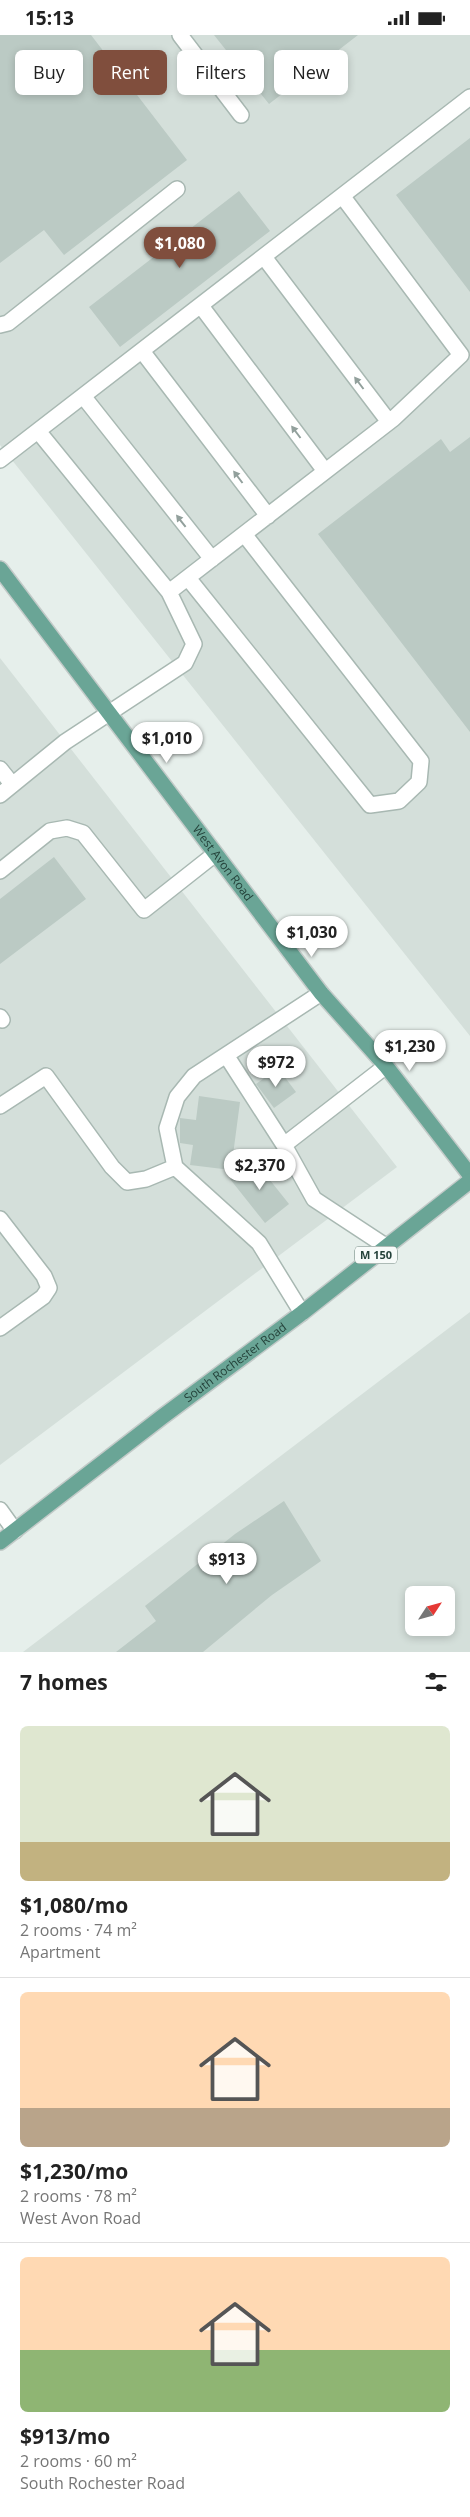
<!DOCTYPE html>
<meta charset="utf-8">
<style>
:root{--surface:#fff;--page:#f2f2f2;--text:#222;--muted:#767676;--line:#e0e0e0;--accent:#804e3d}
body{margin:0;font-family:"Open Sans",sans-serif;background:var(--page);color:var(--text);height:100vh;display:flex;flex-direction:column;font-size:19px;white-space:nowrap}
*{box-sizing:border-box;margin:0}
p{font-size:16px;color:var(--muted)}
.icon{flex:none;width:28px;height:28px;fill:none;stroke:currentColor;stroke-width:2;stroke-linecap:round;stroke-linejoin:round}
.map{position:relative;height:1617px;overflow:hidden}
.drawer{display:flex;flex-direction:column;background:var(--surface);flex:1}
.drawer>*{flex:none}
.guide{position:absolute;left:15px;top:15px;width:440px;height:45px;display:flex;gap:10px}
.needle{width:32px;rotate:54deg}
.tools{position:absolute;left:405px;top:1551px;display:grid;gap:10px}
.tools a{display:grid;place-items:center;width:50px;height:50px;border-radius:8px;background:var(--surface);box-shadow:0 2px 8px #0003;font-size:25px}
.price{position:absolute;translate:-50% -42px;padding:0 11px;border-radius:18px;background:#fff;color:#222;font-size:16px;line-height:32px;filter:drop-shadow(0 1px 2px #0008)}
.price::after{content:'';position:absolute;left:50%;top:30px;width:15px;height:11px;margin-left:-8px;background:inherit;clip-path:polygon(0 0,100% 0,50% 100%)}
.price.on{background:var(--accent);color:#fff}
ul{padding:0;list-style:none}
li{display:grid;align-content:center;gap:10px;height:265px;padding:0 20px}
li+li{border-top:1px solid var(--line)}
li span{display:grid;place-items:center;height:155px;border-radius:8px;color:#555}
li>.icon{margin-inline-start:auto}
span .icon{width:90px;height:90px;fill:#fffc;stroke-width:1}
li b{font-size:21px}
h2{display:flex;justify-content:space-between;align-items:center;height:60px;padding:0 20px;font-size:21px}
.pill{padding:0 18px;border-radius:8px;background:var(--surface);box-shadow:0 2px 8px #0003;font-size:18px;line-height:45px}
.pill.on{background:var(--accent);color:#fff}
.status{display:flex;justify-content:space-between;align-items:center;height:35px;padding:0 25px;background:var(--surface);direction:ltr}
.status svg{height:14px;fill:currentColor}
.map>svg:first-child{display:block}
.built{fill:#d4dfda;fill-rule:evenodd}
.building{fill:#bbcac4}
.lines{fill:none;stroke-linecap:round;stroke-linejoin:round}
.minor-casing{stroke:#a8b8b2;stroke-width:18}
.major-casing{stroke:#c2cac8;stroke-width:18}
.minor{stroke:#fff;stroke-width:15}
.major{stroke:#6aa596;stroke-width:15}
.oneway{fill:#92a09c}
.labels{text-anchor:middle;stroke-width:5;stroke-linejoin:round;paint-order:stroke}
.shield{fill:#f7fbf9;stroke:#637a73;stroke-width:1}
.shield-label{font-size:11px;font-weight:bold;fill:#24423a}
.street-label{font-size:12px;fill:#24423a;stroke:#f7fbf9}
</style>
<div class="status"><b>15:13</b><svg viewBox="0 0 49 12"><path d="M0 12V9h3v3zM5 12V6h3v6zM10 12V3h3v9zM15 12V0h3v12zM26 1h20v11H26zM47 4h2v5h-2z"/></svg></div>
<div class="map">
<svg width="470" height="1617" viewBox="0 0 470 1617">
<rect width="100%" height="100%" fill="#e6efeb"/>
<path class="built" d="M0 0H470V1001L0 410Z
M0 623 397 1132 0 1430Z
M470 1277V1617H23ZM414 1560H446V1592H414Z"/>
<path class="building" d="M0 0H91L187 125 64 220 44 195 0 228Z
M214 0H358L269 69Z
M470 103V257L396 160Z
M239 156 270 196 120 312 89 272Z
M470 402V697L318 499 441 404 450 417Z
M54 822 86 864 0 929V864Z
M278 1033 296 1057 274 1073 256 1049Z
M199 1061 240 1067 231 1135 190 1130 193 1110 180 1108V1083L196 1085Z
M254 1125 289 1169 265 1188 230 1144Z
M284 1466 321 1526 272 1560 203 1617H116L156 1586 145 1571 235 1499Z"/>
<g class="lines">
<defs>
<path id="minor" d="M180 0 241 80
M264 222 389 387
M201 271 325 436
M0 290 8 288 177 154
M142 316 268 481
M83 361 212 524
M0 425 470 62
M188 543 370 770 399 766 419 747 421 726 244 499
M169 557 393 384 461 320 343 162
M0 734 12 749
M0 760 65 707 185 628 194 609 169 557 38 396
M0 836 50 796 67 793 83 798 144 875 215 819
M0 982 2 985
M226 1020 284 1110 386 1031
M0 1071 46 1041 112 1132 127 1147 146 1144 175 1132
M284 1110 314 1164 387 1212
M0 1184 44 1241 49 1253 43 1262 0 1293
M302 1278 259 1208 175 1132 167 1093 177 1062 194 1041 321 958
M0 1475 15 1496"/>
<g id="major">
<path id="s1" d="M0 534 321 958 386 1031 470 1140"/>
<path id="s2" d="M0 1507 162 1382 302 1278 470 1146"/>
</g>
</defs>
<use href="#minor" class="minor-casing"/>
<use href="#major" class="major-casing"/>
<use href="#minor" class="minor"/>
<use href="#major" class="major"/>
</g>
<defs><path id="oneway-solid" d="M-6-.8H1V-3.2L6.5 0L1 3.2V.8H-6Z" transform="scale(1.25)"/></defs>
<g class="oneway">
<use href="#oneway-solid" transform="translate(359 348) rotate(-127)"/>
<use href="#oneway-solid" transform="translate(296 397) rotate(-127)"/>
<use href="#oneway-solid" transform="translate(238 442) rotate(-127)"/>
<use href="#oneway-solid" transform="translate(181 486) rotate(-128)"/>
</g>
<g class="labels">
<rect class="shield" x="355" y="1211.5" width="42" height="17" rx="4"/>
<g class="shield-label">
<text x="376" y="1224">M 150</text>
</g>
<g class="street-label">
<text dy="4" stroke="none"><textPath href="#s1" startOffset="369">West Avon Road</textPath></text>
<text dy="4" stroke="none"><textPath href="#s2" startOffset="296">South Rochester Road</textPath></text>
</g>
</g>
</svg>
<div class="tools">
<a><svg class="needle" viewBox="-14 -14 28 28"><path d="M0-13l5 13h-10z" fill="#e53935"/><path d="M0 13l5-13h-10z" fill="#767676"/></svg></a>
</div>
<b class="price on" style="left:180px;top:234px">$1,080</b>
<b class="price" style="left:167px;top:729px">$1,010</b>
<b class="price" style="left:312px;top:923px">$1,030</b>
<b class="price" style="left:410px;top:1037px">$1,230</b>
<b class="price" style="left:276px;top:1053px">$972</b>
<b class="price" style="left:260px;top:1156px">$2,370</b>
<b class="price" style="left:227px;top:1550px">$913</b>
<div class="guide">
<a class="pill">Buy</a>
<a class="pill on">Rent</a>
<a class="pill">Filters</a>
<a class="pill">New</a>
</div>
</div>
<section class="drawer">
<h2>7 homes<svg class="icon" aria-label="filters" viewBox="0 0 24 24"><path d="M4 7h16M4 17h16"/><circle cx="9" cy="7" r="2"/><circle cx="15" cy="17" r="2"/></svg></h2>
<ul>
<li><span style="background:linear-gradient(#dfe7d0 75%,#c2b280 0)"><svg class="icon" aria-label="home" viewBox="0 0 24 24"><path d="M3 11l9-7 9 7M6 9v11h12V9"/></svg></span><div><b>$1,080/mo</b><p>2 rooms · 74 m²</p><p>Apartment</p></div></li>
<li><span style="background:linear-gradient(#ffd9b3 75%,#b9a48a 0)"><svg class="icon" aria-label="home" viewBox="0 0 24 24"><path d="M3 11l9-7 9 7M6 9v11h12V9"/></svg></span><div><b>$1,230/mo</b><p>2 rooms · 78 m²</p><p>West Avon Road</p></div></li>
<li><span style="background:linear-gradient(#ffd9b3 60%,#8fb573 0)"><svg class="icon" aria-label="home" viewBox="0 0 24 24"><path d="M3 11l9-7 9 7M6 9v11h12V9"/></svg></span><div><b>$913/mo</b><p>2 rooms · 60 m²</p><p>South Rochester Road</p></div></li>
</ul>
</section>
